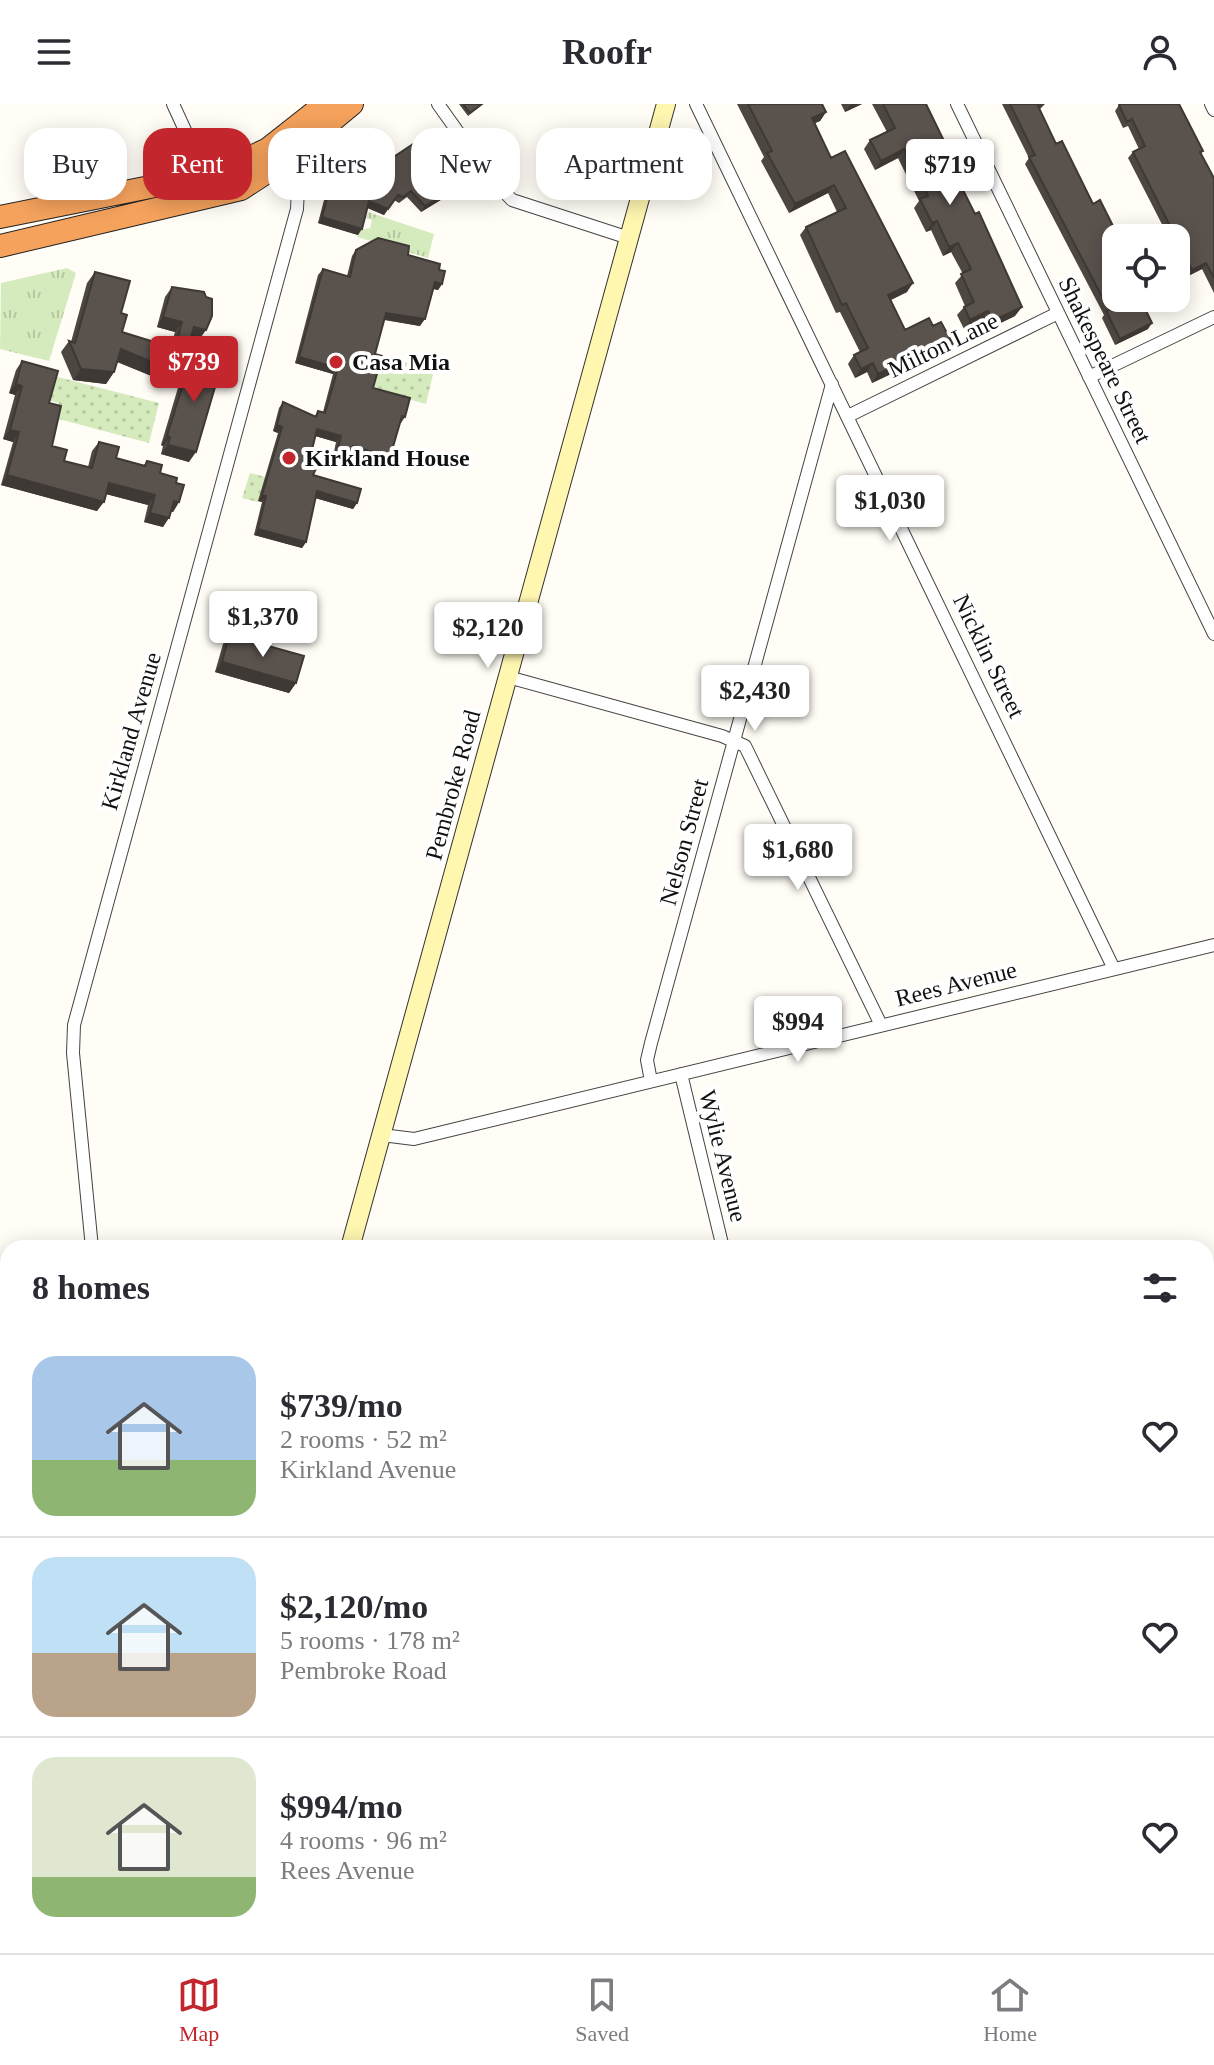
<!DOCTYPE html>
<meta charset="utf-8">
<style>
:root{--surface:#fff;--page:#f7f7f7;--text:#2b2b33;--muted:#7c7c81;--line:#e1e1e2;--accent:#c4262e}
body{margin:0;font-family:"Times New Roman",serif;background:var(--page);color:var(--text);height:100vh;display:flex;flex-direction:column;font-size:30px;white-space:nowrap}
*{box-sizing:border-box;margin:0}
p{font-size:26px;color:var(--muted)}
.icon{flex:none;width:44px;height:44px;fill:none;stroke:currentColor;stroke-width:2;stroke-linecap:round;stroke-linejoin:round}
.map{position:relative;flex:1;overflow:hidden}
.drawer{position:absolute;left:0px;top:1136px;width:1214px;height:714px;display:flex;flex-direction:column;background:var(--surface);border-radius:24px 24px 0 0;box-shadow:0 4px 20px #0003}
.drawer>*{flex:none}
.banner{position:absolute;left:24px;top:24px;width:800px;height:72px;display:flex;gap:16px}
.controls{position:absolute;left:1102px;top:120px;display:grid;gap:16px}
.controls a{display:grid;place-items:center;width:88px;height:88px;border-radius:16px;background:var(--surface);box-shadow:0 4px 20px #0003;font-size:40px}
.price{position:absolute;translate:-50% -68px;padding:0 18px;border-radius:8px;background:#fff;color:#222;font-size:26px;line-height:52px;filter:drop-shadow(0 2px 4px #0008)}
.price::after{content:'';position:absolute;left:50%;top:48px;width:24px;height:18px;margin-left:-12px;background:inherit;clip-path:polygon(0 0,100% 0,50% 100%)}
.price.selected{background:var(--accent);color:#fff}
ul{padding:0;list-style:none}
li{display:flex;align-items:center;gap:24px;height:200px;padding:0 32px}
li+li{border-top:2px solid var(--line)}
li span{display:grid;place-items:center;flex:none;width:224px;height:160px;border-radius:24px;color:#555}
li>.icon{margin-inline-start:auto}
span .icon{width:96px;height:96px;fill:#fffc;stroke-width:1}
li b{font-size:34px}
h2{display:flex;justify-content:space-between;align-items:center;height:96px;padding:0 32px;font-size:34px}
.pill{padding:0 28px;border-radius:24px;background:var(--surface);box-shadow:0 4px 20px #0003;font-size:28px;line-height:72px}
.pill.selected{background:var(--accent);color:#fff}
header{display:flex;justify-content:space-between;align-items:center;height:104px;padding:0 32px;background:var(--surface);font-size:36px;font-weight:800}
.tabs{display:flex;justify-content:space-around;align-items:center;height:112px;border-top:2px solid var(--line);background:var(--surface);font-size:22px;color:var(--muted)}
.tabs a{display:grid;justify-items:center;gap:4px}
.tabs .selected{color:var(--accent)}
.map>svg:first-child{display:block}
.grass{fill:url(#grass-tufts)}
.park{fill:url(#park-dots)}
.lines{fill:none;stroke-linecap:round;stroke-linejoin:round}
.street-casing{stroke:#444;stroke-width:14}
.secondary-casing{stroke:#333;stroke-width:20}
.highway-casing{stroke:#222;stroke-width:24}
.street{stroke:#fff;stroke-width:12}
.secondary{stroke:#fff6b0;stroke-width:18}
.highway{stroke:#f5a25d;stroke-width:22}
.wall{fill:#4d4742}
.shaded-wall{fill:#3f3936}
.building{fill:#5a524d;stroke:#3f3936;stroke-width:2}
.poi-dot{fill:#c4262e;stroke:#fff;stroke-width:3}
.labels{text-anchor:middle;stroke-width:8;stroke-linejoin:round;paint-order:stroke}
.street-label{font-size:24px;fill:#111;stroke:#fff}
.poi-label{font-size:24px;font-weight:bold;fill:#111;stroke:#fff;text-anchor:start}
</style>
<header><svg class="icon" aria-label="menu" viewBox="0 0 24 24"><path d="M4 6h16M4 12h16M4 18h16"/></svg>Roofr<svg class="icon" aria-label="person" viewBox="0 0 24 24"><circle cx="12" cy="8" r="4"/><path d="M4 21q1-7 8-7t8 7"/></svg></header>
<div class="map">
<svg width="1214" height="1849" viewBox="0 0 1214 1849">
<defs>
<pattern id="grass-tufts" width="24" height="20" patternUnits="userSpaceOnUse" patternTransform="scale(2)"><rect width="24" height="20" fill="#d5ebbd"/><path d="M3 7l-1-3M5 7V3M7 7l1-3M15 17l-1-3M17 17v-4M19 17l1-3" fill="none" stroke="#b6c8a1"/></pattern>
<pattern id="park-dots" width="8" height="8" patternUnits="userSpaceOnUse" patternTransform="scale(2)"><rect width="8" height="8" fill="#d5ebbd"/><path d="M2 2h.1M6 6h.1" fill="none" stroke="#b6c8a1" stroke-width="1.8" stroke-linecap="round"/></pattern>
</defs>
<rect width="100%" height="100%" fill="#fffdf5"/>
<path class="grass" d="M368 108 434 130 428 154 357 133 359 126 370 124 372 116 366 114Z
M67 164 76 169 49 257 0 245 1 179Z"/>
<path class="park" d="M383 252 434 266 426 300 371 285Z
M54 272 159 299 149 339 55 314 59 299 48 296Z
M250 369 269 374 258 398 242 394Z"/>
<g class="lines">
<defs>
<path id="street" d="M173 0 195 48 202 73
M438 0 490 73 512 96 629 134
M696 0 1114 865
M957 0 1214 530
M1211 0 1214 6
M1089 273 1214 213
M848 312 1058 209
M508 573 722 632 745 642 881 921
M681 970 723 1144
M651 977 647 956 651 939 832 280
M382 1031 414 1035 1214 841
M92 1144 73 949 74 921 297 105 298 84 279 57
M1206 1183 1214 1181
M1206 1406 1214 1408
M0 1539 8 1534
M1206 1607H1214
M311 1849 324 1842
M752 1849V1842
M1079 1849V1842"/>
<path id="secondary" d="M350 1144 666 0
M0 1400 8 1402
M565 1842 571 1849"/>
<path id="highway" d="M0 113 215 70 268 45 325 0
M0 142 241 85 281 59 352 0"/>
</defs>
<use href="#street" class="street-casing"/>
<use href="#secondary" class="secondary-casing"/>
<use href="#highway" class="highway-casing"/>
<use href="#street" class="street"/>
<use href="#secondary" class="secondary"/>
<use href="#highway" class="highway"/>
</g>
<path class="wall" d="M459 0H482L468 12Z
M737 0H822L826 8 820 17 815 19 831 54 907 188 891 196 905 226 933 222 953 240 947 249 912 266 910 261 872 279 867 268 855 274 848 260 854 251 860 248 840 208 836 209 800 131 806 123 837 108 828 89 789 109 761 57 764 53Z
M841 0H862L845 8Z
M872 0H926L967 84 964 88 1015 212 986 226 981 216 964 225 957 211 965 202 955 179 963 170 951 148 943 152 931 126 926 128 914 104 919 97 898 54 875 66 864 45 870 36 887 28Z
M1002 0H1045L1039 6 1056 40 1093 100 1116 134 1148 225 1115 241 1102 214 1104 211 1025 60 1029 54Z
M1119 1 1203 47 1201 50 1214 74V189L1202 165 1188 172 1176 148V134H1169L1128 54 1133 48 1139 45 1128 22 1123 24 1115 7Z
M350 50 365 62 420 50 466 77 462 83 421 108 407 93 399 99 394 96 384 111 368 104 358 131 318 119 325 92Z
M356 146 408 151 439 166 442 180 438 186 433 185 420 222 384 216 375 250 373 284 405 313 401 319 400 318 390 353 386 359 352 349 346 362 332 358 336 338 315 332 310 354 313 371 357 399 353 405 315 394 306 438 302 444 254 431 262 398 258 397 278 329 273 327 279 304 283 298 315 312 318 307 323 308 333 270 295 259 318 171 323 165 347 172 352 152Z
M95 168 121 209 122 228 162 262 154 273 117 258 114 268 106 280 73 276 61 248 69 237 71 238 87 179Z
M172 183 199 236 191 234 183 249 170 245 175 228 157 223 165 193Z
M192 251 189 358 161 350 163 342 161 341 185 260Z
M22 257 49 299 52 342 64 357 88 363 92 347 99 338 116 354 144 361 147 357 160 369 176 379 179 398 173 408 171 407 163 423 144 418 148 401 106 390 97 407 1 381 13 338 3 335 15 291 9 289 16 266Z
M229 531 296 579 289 589 215 568 223 540Z"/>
<path class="shaded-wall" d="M851 0H862L845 8Z
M826 8 820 17 806 23 812 14Z
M904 45 898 54 875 66 881 57Z
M466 77 462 83 421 108 425 102Z
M834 81 828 89 789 109 795 100Z
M369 97 388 105 384 111 365 103Z
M322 113 362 125 358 131 318 119Z
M937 117 931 126 926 128 932 119Z
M958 139 951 148 943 152 949 143Z
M1206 159 1202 165 1188 172 1192 166Z
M435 178 442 180 438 186 430 184Z
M913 179 907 188 882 200 888 191Z
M1022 203 1015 212 986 226 992 217Z
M988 207 981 216 964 225 970 216Z
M386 209 425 215 420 222 381 215Z
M163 213 182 218 175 228 157 223Z
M1152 219 1148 225 1115 241 1120 235Z
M194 223 206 226 199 236 187 232Z
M177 236 189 240 183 249 170 245Z
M953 240 947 249 912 266 918 257Z
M121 245 162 262 154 273 113 256Z
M916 252 910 261 872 279 878 270Z
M299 253 338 264 333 270 295 259Z
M873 259 867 268 855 274 861 265Z
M81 265 114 268 106 280 73 276Z
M16 280 22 282 15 291 9 289Z
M277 321 282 323 278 329 273 327Z
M317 325 341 332 336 338 312 331Z
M10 326 19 328 13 338 3 335Z
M167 332 170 333 163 342 161 341Z
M168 341 196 348 189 358 161 350Z
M353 342 390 353 386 359 349 348Z
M336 352 350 356 346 362 332 358Z
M7 371 104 398 97 407 1 381Z
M109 379 155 391 148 401 102 389Z
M317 387 357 399 353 405 312 393Z
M262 391 266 392 262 398 258 397Z
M174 397 179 398 173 408 167 406Z
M150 409 169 414 163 423 144 418Z
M258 425 306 438 302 444 254 431Z
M222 558 296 579 289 589 215 568Z
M482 1842H489L478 1849H469Z"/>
<path class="building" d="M463 0H482L470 9Z
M748 0H822L826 8 812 14 831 54 845 47 913 179 888 191 905 226 929 214 933 222 941 218 953 240 918 257 916 252 878 270 873 259 861 265 854 251 868 244 846 199 842 201 806 123 846 104 834 81 795 100 767 49 772 47Z
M883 0H926L967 84 963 86 975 110 979 108 1022 203 992 217 988 207 970 216 964 203 974 198 961 170 971 165 958 139 949 143 937 117 932 119 920 95 928 92 904 45 881 57 870 36 895 24Z
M1010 0H1042L1038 2 1056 40 1062 37 1093 100 1100 96 1119 134H1116V194H1140L1152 219 1120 235 1106 207 1109 206 1029 53 1035 51Z
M1120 0H1179L1203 47 1200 48 1214 74V174L1206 159 1192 166 1133 48 1145 42 1132 15 1127 18 1119 1Z
M439 37 466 77 425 102 411 87 403 93 398 91 388 105 369 97 362 125 322 113 329 87 350 50 365 62 381 44 389 56 413 40 420 50Z
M378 134 409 142 408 151 440 160 439 166 445 167 442 180 435 178 425 215 386 209 375 250 382 252 373 284 410 294 405 313 402 312 390 353 353 342 350 356 336 352 341 332 317 325 310 354 320 356 313 371 361 385 357 399 317 387 306 438 258 425 266 392 262 391 282 323 277 321 283 298 316 313 318 307 325 309 338 264 299 253 323 165 350 173 356 146Z
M95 168 130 177 121 209 127 211 122 228 170 243 162 262 121 245 114 268 81 265 69 237 75 239Z
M172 183 204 188 206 193 212 195V212L206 226 194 223 189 240 177 236 182 218 163 213Z
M192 251 222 259 196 348 168 341 170 333 167 332Z
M22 257 58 267 49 299 61 302 52 342 67 346 64 357 92 364 99 338 119 343 116 354 145 362 147 357 162 361 160 369 177 374 176 379 184 381 179 398 174 397 169 414 150 409 155 391 109 379 104 398 7 371 19 328 10 326 22 282 16 280Z
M229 531 304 552 296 579 222 558Z
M390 1842H482L469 1849H379Z"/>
<g class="poi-dot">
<circle cx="336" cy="258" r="8"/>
<circle cx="289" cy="354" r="8"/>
</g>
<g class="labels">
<g class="street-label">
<text transform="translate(943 241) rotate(-26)" y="8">Milton Lane</text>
<text transform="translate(1105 256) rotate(64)" y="8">Shakespeare Street</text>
<text transform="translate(989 552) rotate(64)" y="8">Nicklin Street</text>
<text transform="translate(131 627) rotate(-74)" y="8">Kirkland Avenue</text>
<text transform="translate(453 681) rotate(-75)" y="8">Pembroke Road</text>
<text transform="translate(684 738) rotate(-75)" y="8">Nelson Street</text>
<text transform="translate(956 880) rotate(-14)" y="8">Rees Avenue</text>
<text transform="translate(723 1052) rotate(76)" y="8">Wylie Avenue</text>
</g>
<g class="poi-label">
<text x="352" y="266">Casa Mia</text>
<text x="305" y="362">Kirkland House</text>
</g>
</g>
</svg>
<div class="controls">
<a><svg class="icon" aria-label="locate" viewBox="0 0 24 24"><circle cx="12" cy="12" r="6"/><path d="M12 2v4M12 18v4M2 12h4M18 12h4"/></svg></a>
</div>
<b class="price" style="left:950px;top:103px">$719</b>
<b class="price selected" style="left:194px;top:300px">$739</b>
<b class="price" style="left:890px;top:439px">$1,030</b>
<b class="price" style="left:263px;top:555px">$1,370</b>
<b class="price" style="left:488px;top:566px">$2,120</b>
<b class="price" style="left:755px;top:629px">$2,430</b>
<b class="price" style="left:798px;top:788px">$1,680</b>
<b class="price" style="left:798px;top:960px">$994</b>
<div class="banner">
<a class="pill">Buy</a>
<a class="pill selected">Rent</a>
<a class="pill">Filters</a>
<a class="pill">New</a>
<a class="pill">Apartment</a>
</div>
<section class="drawer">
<h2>8 homes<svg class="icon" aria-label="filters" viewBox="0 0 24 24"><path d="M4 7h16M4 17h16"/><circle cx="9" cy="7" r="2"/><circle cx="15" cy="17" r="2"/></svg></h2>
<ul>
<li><span style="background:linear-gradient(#a9c7e8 65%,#8fb573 0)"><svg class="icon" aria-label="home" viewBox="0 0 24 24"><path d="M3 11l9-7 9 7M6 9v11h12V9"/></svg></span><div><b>$739/mo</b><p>2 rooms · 52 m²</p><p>Kirkland Avenue</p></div><svg class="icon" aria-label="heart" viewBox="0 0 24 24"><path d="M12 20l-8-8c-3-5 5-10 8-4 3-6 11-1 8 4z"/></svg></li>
<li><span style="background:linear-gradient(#bfe0f5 60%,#b9a48a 0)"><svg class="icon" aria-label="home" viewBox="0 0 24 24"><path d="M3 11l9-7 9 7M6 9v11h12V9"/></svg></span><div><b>$2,120/mo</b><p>5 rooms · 178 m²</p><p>Pembroke Road</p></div><svg class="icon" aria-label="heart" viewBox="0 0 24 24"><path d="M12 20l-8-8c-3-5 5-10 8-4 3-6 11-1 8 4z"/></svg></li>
<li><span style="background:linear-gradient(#dfe7d0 75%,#8fb573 0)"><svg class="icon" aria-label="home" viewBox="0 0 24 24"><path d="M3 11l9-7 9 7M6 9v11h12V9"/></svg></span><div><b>$994/mo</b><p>4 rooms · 96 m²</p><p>Rees Avenue</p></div><svg class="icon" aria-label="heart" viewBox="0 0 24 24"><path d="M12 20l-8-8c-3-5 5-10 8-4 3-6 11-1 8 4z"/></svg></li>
</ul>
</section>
</div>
<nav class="tabs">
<a class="selected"><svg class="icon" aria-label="map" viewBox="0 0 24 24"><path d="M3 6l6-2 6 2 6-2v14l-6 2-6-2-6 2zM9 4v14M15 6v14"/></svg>Map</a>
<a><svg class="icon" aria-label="saved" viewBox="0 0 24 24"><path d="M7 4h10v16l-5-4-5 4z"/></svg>Saved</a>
<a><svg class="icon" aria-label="home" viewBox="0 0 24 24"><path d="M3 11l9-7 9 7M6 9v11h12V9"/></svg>Home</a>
</nav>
